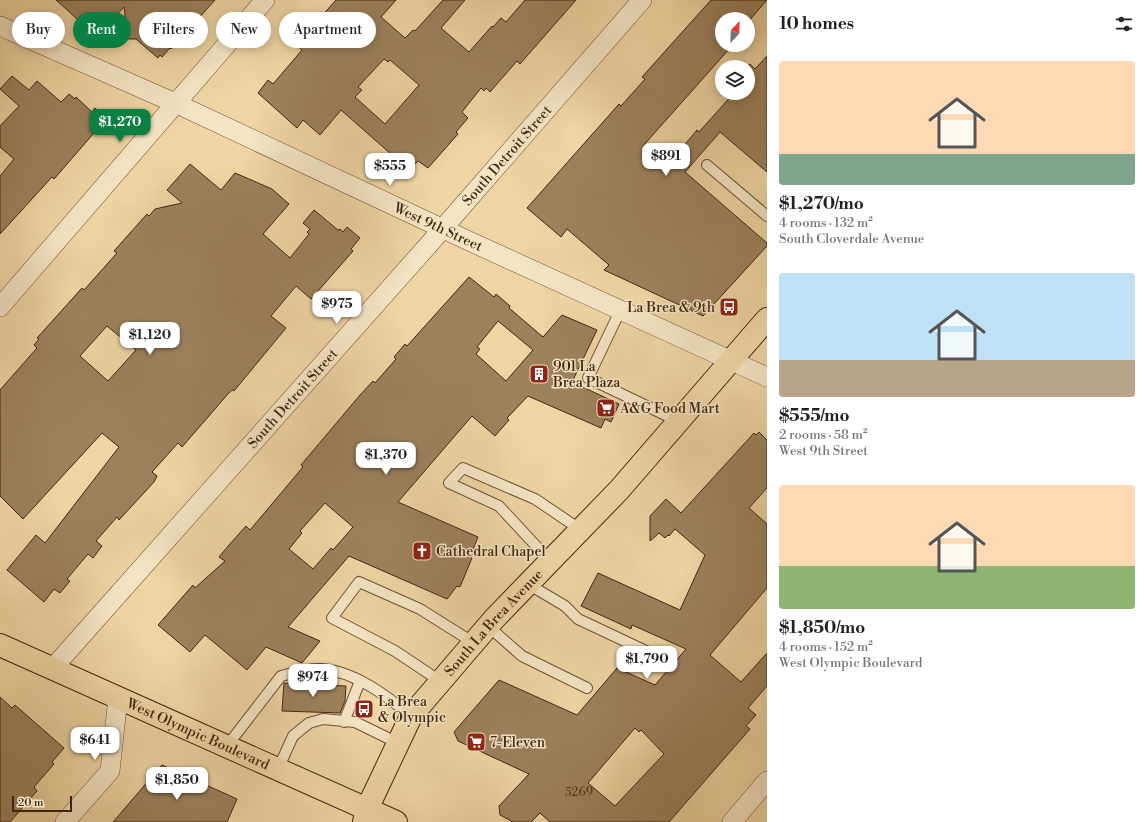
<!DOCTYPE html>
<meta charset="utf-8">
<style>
:root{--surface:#fff;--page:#f2f2f2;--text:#202124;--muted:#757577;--accent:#0b8043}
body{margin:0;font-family:"Libre Bodoni",serif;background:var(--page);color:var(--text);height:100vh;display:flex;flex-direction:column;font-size:15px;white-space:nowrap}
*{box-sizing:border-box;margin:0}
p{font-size:13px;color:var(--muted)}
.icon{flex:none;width:22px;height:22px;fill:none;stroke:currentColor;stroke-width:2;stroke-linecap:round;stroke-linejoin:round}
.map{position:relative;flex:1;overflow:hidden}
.sheet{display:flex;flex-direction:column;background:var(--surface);width:380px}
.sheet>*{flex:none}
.top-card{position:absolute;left:12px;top:12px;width:380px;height:36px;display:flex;gap:8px}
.needle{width:26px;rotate:23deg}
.buttons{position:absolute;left:715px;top:12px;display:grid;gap:8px}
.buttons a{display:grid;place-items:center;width:40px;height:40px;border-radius:50%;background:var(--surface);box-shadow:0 2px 10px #0003;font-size:20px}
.scale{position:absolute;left:12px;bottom:10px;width:60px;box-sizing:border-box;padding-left:4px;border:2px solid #422611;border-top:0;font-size:11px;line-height:14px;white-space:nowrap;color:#422611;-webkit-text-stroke:3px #f5e4c4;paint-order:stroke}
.price{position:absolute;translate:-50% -34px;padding:0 9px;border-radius:8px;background:#fff;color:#222;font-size:13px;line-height:26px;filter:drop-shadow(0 1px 2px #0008)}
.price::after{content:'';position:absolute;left:50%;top:24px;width:12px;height:9px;margin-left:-6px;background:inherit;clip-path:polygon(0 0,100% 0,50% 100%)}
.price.current{background:var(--accent);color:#fff}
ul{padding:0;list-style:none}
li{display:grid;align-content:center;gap:8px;height:212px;padding:0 12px}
li span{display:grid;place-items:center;height:124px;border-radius:4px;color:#555}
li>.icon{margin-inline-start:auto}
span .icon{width:72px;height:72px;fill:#fffc;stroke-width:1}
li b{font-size:17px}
h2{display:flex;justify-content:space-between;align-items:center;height:48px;padding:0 12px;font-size:17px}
.chip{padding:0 14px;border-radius:18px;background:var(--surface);box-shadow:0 2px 10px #0003;font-size:14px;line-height:36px}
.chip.current{background:var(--accent);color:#fff}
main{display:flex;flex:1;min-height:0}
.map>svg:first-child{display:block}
.building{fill:#9c815d;stroke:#422611;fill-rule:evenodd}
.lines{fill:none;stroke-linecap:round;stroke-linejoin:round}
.service-casing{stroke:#6d5236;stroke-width:12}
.minor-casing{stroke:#6d5236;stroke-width:20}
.primary-casing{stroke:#422611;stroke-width:24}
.service{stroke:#f5e4c4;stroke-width:10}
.minor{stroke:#f5e4c4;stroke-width:19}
.primary{stroke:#efd5a4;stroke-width:22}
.labels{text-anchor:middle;stroke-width:3;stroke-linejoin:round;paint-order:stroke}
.number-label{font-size:12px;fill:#583d24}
.street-label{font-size:14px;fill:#422611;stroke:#f5e4c4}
.poi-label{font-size:14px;fill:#422611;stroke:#f5e4c4;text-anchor:start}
</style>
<main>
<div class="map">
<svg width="767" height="822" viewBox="0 0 767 822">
<rect width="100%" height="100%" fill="#efd5a4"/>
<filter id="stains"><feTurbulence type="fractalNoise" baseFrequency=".005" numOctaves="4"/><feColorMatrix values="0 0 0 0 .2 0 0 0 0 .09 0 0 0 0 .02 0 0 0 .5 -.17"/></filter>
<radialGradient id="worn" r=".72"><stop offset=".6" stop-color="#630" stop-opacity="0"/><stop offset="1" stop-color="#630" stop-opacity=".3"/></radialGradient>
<path class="building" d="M56 0H215L171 49 170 48 162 57 160 55 158 58 136 39H128L124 7 97 37Z
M336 0H396L381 17 405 38 413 30 415 31 443 0H465L441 28 469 52 492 26 493 27 501 18 506 22 525 0H576L520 64 517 61 490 92 486 88 484 91 481 88 462 112 468 118 456 132 458 134 428 168 418 161 409 170 341 110 320 135 303 120 297 128 258 93 268 80 273 84 302 50 296 45ZM384 59 388 62 390 60 419 85 385 124 355 97 362 90 358 87Z
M711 0H767L748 22V19H722V45L731 47 643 146 666 167 697 130 699 132 733 94 731 93H748V67L750 64 755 69 767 56V172L720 132 685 172 767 243V246L703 316 604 270 609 265 567 229 561 237 527 208 619 104 621 106 645 79 642 77Z
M12 76 29 90 37 81 61 102 69 94 75 99 76 97 92 112 95 108 107 118 54 179 52 177 0 234V176L14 159 0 147V126L19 106 0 89Z
M190 164 221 190 235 173 272 189 289 204 263 234 290 258 309 234 307 232 310 229 303 223 314 210 338 230 340 229 343 232 347 227 360 238 351 249 353 251 311 299 296 286 271 316 286 328 234 391 232 390 228 394 182 447 178 443 152 472 157 476 154 482 119 520 117 517 96 541 102 546 93 558 88 554 67 579 70 581 60 593 54 589 44 602 7 570 36 535 45 543 119 447 102 433 23 519 0 496V390L37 348 34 345 39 339 37 338 82 288 84 290 117 253 114 251 147 214 149 216 155 209 182 203 167 190ZM107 326 136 350 108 381 80 356Z
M469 277 494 297 496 294 510 306 509 308 543 337 562 315 597 330 572 382 619 404 611 422 605 419 601 428 528 396 507 418 509 420 495 436 472 416 398 502 478 537 470 557 472 558 460 587 457 586 447 599 349 556 288 627 320 641 302 663 266 647 247 670 205 635 190 652 158 625 193 585 195 588 225 561 219 557 229 545 246 526 250 530 303 467 301 465 360 395 373 381 375 383 396 359 394 357 405 344 407 346ZM498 321 533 350 506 381 476 354 480 349 477 347ZM325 503 353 527 333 550 331 548 313 569 289 549 302 533 300 531Z
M759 432 767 440V488L749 508 767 524V588L710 655 741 682 767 653V686L748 708 756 715 746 726 750 729 669 822H550L540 813 531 822H513L500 815 499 806 529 774 458 741 454 732 499 680 577 715 617 668 655 685 686 649 632 625 631 629 581 606 598 573 680 610 705 555 675 529 669 536 668 535 665 538 659 533 650 541V516L666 499 681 513 754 433 756 435ZM635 728 639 732 641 730 664 754 615 806 588 783Z
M284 683 346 686 345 701 340 713 282 711Z
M0 697 12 708 15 705 64 748 52 762 54 764 34 787 37 791 10 822H0Z
M162 765 237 799 227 822H113Z"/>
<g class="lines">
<defs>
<path id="service" d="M707 165 767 216
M620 311 588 378 678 421
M550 561 499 506 449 483 463 468 535 499 581 530
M528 584 565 606 578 619 648 652
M488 626 522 656 587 688
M440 681 395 651 332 618 359 582 420 609 474 643
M344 722 360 681
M227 746 281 676C293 673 308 668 321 669 354 671 386 695 411 716
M278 769 293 736 309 723 323 719 355 722 398 743"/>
<g id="minor">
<path id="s1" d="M0 26 175 103 469 241 767 377"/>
<path d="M0 307 265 0"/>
<path id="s2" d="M52 669 431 242 642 0"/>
<path d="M65 822 110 771 118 698"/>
<path d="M732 822 767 781"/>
</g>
<g id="primary">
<path id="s3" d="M0 645 396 822"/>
<path id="s4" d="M364 822 367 809 411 716 494 619 619 490 767 319"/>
</g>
</defs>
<use href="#service" class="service-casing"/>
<use href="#minor" class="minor-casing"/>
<use href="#primary" class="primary-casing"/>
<use href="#service" class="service"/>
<use href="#minor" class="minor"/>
<use href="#primary" class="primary"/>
</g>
<defs>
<symbol id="bus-square" viewBox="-11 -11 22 22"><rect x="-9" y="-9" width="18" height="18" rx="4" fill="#8f2418" stroke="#f5e4c4"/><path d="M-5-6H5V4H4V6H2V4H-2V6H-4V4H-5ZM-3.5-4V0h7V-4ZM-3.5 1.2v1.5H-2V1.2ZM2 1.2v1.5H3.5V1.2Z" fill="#fff"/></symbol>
<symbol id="building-square" viewBox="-11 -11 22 22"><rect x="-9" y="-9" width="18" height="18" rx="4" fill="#8f2418" stroke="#f5e4c4"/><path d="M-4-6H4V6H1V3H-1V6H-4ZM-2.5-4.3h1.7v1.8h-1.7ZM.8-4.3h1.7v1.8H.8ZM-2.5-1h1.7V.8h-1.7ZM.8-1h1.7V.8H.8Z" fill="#fff"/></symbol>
<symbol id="supermarket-square" viewBox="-11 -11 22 22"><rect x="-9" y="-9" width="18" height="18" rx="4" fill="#8f2418" stroke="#f5e4c4"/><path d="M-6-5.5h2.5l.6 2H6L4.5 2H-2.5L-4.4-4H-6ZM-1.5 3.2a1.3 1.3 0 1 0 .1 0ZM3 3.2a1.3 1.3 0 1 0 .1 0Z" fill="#fff"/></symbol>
<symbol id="church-square" viewBox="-11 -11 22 22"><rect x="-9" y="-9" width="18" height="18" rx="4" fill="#8f2418" stroke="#f5e4c4"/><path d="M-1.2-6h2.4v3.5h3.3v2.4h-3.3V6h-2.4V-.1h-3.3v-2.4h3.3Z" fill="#fff"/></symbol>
</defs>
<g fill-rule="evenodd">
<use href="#bus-square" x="718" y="296" width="22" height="22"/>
<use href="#building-square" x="528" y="363" width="22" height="22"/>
<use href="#supermarket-square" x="595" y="397" width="22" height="22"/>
<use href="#church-square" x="411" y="540" width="22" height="22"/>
<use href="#bus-square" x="353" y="698" width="22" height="22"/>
<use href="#supermarket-square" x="465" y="731" width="22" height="22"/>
</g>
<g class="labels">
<g class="number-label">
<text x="579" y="796">5269</text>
</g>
<g class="street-label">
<text dy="5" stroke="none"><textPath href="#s2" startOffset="686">South Detroit Street</textPath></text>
<text dy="5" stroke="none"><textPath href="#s1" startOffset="482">West 9th Street</textPath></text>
<text dy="5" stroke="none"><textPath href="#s2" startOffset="362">South Detroit Street</textPath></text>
<text dy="5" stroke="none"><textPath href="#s4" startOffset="241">South La Brea Avenue</textPath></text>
<text dy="5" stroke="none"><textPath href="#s3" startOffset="217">West Olympic Boulevard</textPath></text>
</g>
<g class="poi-label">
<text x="715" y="312" text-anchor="end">La Brea &amp; 9th</text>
<text x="553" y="371">901 La<tspan x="553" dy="16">Brea Plaza</tspan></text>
<text x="620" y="413">A&amp;G Food Mart</text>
<text x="436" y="556">Cathedral Chapel</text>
<text x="378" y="706">La Brea<tspan x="378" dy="16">&amp; Olympic</tspan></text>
<text x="490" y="747">7-Eleven</text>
</g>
</g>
<rect width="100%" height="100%" filter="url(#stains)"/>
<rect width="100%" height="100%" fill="url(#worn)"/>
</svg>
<div class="buttons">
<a><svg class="needle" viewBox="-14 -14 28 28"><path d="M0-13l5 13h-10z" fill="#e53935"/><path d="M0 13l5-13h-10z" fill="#757577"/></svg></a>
<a><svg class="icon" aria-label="layers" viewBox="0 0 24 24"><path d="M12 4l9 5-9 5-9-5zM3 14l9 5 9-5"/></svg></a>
</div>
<div class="scale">20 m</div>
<b class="price current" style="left:120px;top:143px">$1,270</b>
<b class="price" style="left:666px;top:177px">$891</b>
<b class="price" style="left:390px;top:187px">$555</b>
<b class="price" style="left:337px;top:325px">$975</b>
<b class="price" style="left:150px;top:356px">$1,120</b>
<b class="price" style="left:386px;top:476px">$1,370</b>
<b class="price" style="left:647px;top:680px">$1,790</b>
<b class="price" style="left:313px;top:698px">$974</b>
<b class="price" style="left:95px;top:761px">$641</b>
<b class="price" style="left:177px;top:801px">$1,850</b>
<div class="top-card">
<a class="chip">Buy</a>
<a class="chip current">Rent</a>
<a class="chip">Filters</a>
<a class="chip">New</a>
<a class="chip">Apartment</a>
</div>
</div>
<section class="sheet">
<h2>10 homes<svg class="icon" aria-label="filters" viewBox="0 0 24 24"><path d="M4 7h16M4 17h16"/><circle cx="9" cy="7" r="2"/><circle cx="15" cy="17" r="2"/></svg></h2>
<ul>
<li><span style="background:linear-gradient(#ffd9b3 75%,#7fa58c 0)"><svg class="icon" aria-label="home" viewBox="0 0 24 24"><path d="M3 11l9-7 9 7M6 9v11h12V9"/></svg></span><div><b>$1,270/mo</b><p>4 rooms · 132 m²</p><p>South Cloverdale Avenue</p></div></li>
<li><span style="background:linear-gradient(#bfe0f5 70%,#b9a48a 0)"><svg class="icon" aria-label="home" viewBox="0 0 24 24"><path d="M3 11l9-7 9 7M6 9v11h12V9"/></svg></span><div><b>$555/mo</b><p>2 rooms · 58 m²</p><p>West 9th Street</p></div></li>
<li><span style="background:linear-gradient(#ffd9b3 65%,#8fb573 0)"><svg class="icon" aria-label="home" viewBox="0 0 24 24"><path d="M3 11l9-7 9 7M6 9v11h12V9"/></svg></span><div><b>$1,850/mo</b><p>4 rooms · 152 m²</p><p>West Olympic Boulevard</p></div></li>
</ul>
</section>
</main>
